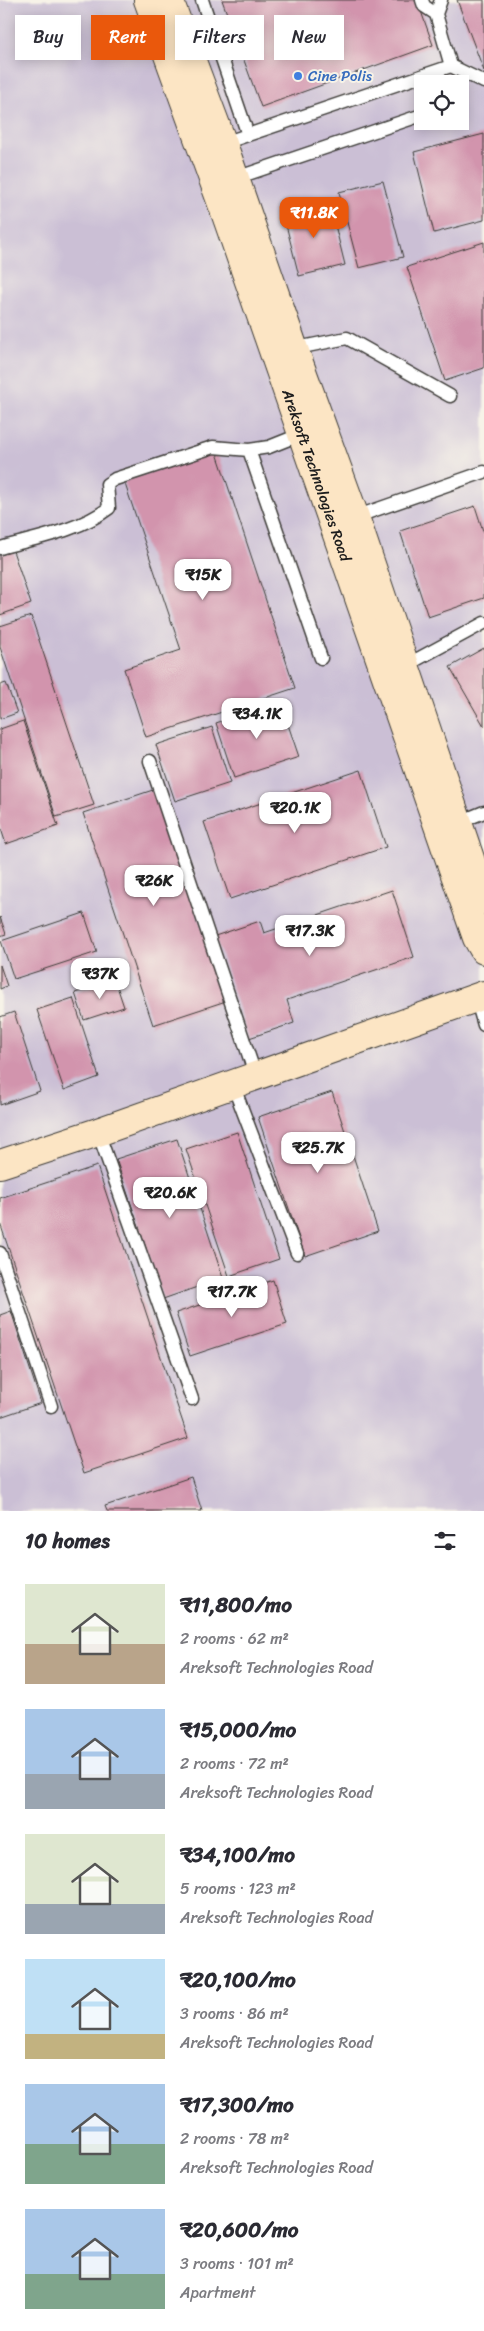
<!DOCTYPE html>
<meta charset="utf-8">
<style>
:root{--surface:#fff;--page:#f2f2f3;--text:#2b2b33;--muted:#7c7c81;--accent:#ea580c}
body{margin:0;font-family:Sriracha,sans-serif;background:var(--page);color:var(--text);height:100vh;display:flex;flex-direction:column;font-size:19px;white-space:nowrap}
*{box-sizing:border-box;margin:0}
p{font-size:16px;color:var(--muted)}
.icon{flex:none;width:28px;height:28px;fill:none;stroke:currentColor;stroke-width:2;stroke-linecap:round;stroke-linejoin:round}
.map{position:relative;height:1511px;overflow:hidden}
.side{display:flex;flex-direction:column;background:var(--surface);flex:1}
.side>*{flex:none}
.hud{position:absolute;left:15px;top:15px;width:455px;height:45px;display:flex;gap:10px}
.controls{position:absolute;left:414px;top:75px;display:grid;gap:10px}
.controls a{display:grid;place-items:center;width:55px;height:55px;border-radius:0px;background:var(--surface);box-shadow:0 2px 12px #0003;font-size:25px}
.price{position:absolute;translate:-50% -42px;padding:0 11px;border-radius:10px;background:#fff;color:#222;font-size:16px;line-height:32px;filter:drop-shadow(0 1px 2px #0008)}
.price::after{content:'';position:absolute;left:50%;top:30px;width:15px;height:11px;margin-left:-8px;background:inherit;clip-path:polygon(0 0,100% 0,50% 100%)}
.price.current{background:var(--accent);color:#fff}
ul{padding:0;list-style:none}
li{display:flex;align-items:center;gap:15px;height:125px;padding:0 25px}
li span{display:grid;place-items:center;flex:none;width:140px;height:100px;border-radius:0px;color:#555}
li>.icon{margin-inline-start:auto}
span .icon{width:60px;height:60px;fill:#fffc;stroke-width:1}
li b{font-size:21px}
h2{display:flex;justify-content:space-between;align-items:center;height:60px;padding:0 25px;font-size:21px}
.chip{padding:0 18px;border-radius:0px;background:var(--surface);box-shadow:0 2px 12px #0003;font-size:18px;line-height:45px}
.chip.current{background:var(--accent);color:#fff}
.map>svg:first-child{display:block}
.industrial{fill:#cbbfd5;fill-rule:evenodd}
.building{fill:#d294ad}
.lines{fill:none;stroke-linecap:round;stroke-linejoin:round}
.lane-casing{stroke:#3c3b37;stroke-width:15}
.secondary-casing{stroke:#3c3b37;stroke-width:30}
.lane{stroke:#fff;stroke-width:12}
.secondary{stroke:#fce5c4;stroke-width:28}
.shop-dot{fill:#3f7fe0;stroke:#f7f3e8;stroke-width:2}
.labels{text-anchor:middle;stroke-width:4;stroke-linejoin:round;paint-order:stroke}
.shop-label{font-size:15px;fill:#366cbe;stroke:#f7f3e8;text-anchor:start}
.street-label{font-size:15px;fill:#1c1c1c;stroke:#f7f3e8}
</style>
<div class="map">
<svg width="484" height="1511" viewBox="0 0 484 1511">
<rect width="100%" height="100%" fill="#f7f3e8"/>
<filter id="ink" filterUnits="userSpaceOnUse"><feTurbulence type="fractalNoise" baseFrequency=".02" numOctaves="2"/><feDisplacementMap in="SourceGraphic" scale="10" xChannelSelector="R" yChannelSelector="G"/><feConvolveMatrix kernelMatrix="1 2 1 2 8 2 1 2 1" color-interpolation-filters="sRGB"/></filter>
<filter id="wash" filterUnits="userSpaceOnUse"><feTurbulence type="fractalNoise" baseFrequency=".0096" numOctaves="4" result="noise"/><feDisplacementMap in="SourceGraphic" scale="20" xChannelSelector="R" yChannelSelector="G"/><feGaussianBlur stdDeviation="1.12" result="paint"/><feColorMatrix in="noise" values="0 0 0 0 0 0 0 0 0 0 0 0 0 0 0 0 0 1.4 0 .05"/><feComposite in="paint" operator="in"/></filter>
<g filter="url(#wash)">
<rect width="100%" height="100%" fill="#f3e9d3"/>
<path class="industrial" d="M0 0H484V1511H0ZM422 84H460V121H422Z"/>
<g id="blocks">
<path class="building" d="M222 0H417L433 45 261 107Z
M457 0H484V71Z
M484 134V220L434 233 414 152Z
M383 181 403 257 359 268 339 192Z
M329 201 345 265 299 276 283 213Z
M484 242V368L445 381 407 267Z
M216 450 295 688 146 737 124 669 181 650 124 481Z
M475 506 484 534V598L428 617 400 531Z
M13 551 31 604 0 615V555Z
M31 616 94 805 56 817 0 647V626Z
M484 648V726L450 667Z
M6 683 17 713 0 719V685Z
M280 701 299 757 234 778 216 723Z
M23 721 58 826 6 844 0 826V729Z
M212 727 230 783 175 801 156 745Z
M361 770 386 847 230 899 204 822Z
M156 789 226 1001 153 1025 83 813Z
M392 890 414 957 287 1000 294 1023 249 1038 215 936 260 921 264 933Z
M84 913 97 952 14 979 1 941Z
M0 917 6 934 0 936Z
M0 965 7 986 0 989Z
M115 980 124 1007 84 1020 75 993Z
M73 998 99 1077 64 1090 37 1010Z
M14 1012 40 1091 0 1105V1017Z
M332 1092 378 1231 305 1256 258 1117Z
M237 1132 279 1259 229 1276 186 1149Z
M177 1139 223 1278 163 1299 116 1159Z
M97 1166 188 1438 84 1473 0 1223V1198Z
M273 1280 287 1324 190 1356 176 1313Z
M11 1311 41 1403 0 1417V1315Z
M191 1477 202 1511H107L105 1506Z"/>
</g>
</g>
<g filter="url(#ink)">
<use href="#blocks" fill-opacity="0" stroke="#3c3b37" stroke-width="1"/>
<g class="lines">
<defs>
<path id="lane" d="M202 0 248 135
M422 0 424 6 436 14
M441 0 436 14 451 66 484 82
M221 144 451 66
M233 179 422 115
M292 349 347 338 450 396
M249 450 321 658
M355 517 484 472
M0 548C36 538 79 531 109 508L107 484 115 479 213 447 249 450 269 447 304 433
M403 667 484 623
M150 761 256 1077
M457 823 484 812
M476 998 484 1025
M233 1085 297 1253
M98 1132 192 1399
M0 1253 51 1406"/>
<g id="secondary">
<path id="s1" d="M148 0 226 215 477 938 484 950"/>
<path d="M169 0 223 144 294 349 355 517 484 900"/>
<path d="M0 1164 98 1132 484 995"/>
</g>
</defs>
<use href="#lane" class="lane-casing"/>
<use href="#secondary" class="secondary-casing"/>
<use href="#lane" class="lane"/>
<use href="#secondary" class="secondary"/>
</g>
</g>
<circle class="shop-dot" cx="298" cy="76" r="5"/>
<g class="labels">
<g class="shop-label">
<text x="308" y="81">Cine Polis</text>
</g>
<g class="street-label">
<text dy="5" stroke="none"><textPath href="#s1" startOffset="504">Areksoft Technologies Road</textPath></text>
</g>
</g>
</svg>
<div class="controls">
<a><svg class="icon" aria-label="locate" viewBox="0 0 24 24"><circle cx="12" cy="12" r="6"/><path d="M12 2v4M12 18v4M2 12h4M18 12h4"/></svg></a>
</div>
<b class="price current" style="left:314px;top:239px">₹11.8K</b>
<b class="price" style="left:203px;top:601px">₹15K</b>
<b class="price" style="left:257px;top:740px">₹34.1K</b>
<b class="price" style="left:295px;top:834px">₹20.1K</b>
<b class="price" style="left:154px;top:907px">₹26K</b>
<b class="price" style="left:310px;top:957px">₹17.3K</b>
<b class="price" style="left:100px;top:1000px">₹37K</b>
<b class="price" style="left:318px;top:1174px">₹25.7K</b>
<b class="price" style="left:170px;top:1219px">₹20.6K</b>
<b class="price" style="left:232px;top:1318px">₹17.7K</b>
<div class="hud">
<a class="chip">Buy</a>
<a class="chip current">Rent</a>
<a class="chip">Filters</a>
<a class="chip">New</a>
</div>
</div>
<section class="side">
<h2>10 homes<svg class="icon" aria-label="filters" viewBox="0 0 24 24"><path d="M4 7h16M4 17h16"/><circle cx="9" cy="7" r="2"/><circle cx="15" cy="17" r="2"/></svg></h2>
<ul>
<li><span style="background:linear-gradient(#dfe7d0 60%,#b9a48a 0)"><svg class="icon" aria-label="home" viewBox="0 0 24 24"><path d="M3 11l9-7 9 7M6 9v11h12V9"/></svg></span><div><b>₹11,800/mo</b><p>2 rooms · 62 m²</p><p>Areksoft Technologies Road</p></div></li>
<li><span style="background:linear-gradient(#a9c7e8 65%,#9aa5b1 0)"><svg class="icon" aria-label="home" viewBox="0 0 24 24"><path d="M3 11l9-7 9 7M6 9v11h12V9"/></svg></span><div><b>₹15,000/mo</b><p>2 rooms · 72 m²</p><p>Areksoft Technologies Road</p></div></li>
<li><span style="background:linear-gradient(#dfe7d0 70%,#9aa5b1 0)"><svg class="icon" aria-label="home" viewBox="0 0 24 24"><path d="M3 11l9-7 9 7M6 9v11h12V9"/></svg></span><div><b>₹34,100/mo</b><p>5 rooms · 123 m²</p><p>Areksoft Technologies Road</p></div></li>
<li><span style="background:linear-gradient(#bfe0f5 75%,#c2b280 0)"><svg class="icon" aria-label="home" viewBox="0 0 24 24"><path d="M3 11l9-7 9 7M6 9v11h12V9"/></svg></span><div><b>₹20,100/mo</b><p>3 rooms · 86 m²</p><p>Areksoft Technologies Road</p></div></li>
<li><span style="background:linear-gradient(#a9c7e8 60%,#7fa58c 0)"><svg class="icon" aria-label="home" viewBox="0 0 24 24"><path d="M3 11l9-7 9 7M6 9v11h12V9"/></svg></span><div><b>₹17,300/mo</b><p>2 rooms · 78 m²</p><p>Areksoft Technologies Road</p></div></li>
<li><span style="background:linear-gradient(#a9c7e8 65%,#7fa58c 0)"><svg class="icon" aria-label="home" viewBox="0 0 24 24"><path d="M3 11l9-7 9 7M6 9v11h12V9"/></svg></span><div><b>₹20,600/mo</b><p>3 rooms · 101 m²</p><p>Apartment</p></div></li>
</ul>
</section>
